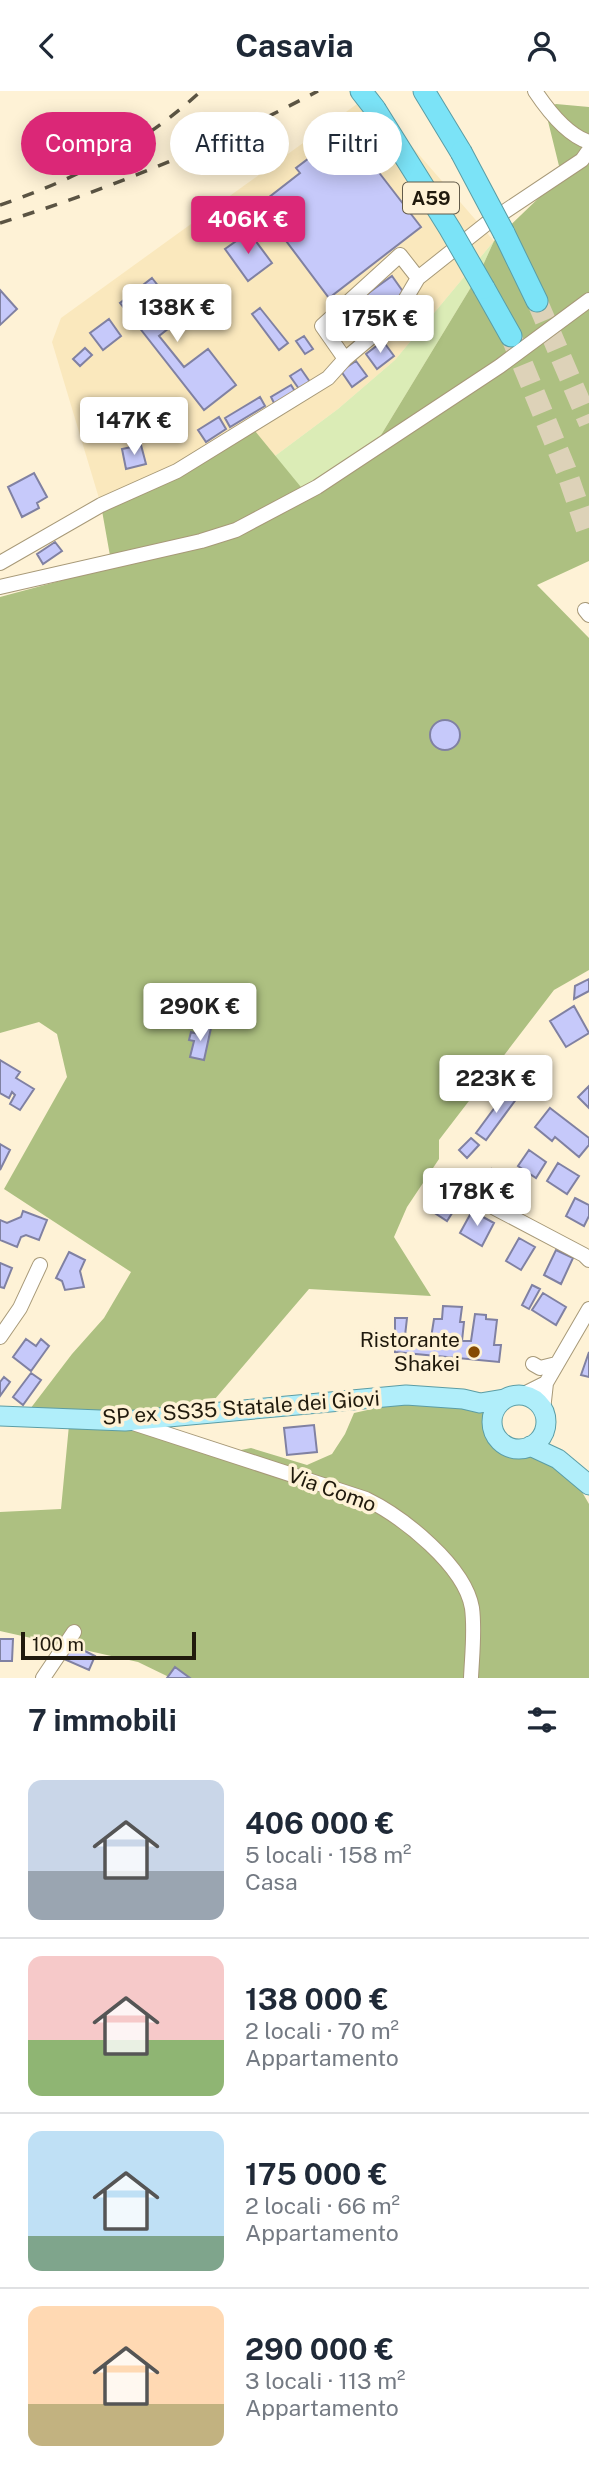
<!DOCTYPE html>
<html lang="it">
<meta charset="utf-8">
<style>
:root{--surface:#fff;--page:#f2f2f3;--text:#1f2937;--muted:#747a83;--line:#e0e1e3;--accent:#db2777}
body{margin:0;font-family:"Public Sans",sans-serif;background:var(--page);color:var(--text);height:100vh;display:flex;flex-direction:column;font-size:26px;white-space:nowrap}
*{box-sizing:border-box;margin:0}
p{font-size:23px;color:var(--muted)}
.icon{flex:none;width:38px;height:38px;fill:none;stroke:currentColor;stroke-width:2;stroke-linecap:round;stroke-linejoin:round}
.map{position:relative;height:1587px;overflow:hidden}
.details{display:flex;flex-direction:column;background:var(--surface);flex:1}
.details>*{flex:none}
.guide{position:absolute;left:21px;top:21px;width:548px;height:63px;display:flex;gap:14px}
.scale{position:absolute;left:21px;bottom:18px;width:175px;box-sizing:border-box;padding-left:7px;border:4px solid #201a0d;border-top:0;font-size:19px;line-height:24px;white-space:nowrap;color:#201a0d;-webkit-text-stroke:5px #fef2d6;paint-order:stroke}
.price{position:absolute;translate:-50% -60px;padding:0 16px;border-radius:7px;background:#fff;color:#222;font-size:23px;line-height:46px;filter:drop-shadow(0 2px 4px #0008)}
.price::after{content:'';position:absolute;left:50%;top:42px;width:21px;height:16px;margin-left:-10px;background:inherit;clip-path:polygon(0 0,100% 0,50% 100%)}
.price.on{background:var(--accent);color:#fff}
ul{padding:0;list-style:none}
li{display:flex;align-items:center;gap:21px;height:175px;padding:0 28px}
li+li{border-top:2px solid var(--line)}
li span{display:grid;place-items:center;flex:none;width:196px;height:140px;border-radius:14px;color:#555}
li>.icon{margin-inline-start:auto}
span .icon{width:84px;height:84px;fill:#fffc;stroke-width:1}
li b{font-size:30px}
h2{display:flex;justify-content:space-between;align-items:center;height:84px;padding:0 28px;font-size:30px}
.chip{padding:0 24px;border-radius:32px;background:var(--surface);box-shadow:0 4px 18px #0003;font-size:24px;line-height:63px}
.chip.on{background:var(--accent);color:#fff}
header{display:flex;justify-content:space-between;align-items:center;height:91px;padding:0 28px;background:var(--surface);font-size:32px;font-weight:700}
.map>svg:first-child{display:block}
.built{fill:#fae8bd}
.green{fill:#dbecb6}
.forest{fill:#adc081}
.building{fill:#c6c9fa;stroke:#8081a2;stroke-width:2}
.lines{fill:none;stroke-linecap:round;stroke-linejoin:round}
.highway-tunnel{stroke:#ddd2b8;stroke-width:21;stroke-dasharray:21 10;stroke-linecap:butt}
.minor-casing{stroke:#a79978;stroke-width:16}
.major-casing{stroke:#5b9da5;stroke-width:21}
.highway-casing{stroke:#5b9da5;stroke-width:23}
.minor{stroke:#fff;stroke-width:14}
.major{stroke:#b0eefa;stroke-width:19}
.highway{stroke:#7be3f7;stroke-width:21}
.rail{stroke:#5b5443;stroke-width:3.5;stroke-dasharray:12 12;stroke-linecap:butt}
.highway-bridge-casing{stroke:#5b9da5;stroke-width:23;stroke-linecap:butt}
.highway-bridge{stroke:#7be3f7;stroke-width:21}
.poi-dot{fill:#854a03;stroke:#fef2d6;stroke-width:2.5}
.labels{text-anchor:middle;stroke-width:7;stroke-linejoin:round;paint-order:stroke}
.shield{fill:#fef2d6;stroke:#635b49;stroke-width:2}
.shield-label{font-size:19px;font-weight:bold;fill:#201a0d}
.poi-label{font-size:21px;fill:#201a0d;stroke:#fef2d6;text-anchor:end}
.street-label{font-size:21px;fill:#201a0d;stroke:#fef2d6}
</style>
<header><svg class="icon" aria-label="back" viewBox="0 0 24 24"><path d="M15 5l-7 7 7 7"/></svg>Casavia<svg class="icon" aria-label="person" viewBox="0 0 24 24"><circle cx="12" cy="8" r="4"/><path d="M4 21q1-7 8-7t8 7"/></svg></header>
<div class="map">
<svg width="589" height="1587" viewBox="0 0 589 1587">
<rect width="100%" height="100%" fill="#fef2d6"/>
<path class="built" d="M368 5 494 150 395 269 338 318 275 365 250 335 101 414 52 251 61 227Z"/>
<path class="green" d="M494 150 479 183 378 349 305 402 275 365 338 318 395 269Z"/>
<path class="forest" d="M556 13 589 16V470L537 494 589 547V879L554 899 439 1049V1068L407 1116 394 1146 431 1205 309 1198 203 1322 128 1329 226 1362 251 1357 307 1374 332 1363 345 1343 354 1322 381 1316 427 1311 483 1321 497 1354 511 1363 530 1361 557 1377 578 1394 589 1413V1587H171L138 1571 0 1540V1421L61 1418 69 1334 27 1322 72 1263 104 1227 131 1181 4 1098 67 986 57 943 39 931 0 942V506L112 476 101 414 251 335 305 401 378 349 479 183 494 150 547 99 561 83 545 18Z"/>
<path class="building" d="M350 44 421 136 329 207 259 114 300 82 296 77 329 52 333 57Z
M249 141 272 172 248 190 225 158Z
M392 185 404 202 368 228 356 211Z
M152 187 183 226 159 245 184 276 208 258 236 294 204 319 120 212Z
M0 199 17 218 0 234Z
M357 213 368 228 344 246 333 231Z
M260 217 288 252 279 259 252 223Z
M377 221 381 227 361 241 357 236Z
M109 228 121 245 103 259 90 242Z
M304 245 313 258 305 263 296 250Z
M383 250 394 265 377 278 366 263Z
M85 257 92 264 80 275 73 268Z
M356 270 367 285 352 296 341 280Z
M301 278 310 291 299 298 290 285Z
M291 294 296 302 275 314 271 306Z
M260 306 265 315 230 336 225 327Z
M219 326 226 338 206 351 198 339Z
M141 354 146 373 126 378 122 358Z
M34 382 47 406 37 412 39 417 22 426 8 396Z
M55 451 62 460 43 473 37 463Z
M430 644a15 15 0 1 1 30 0a15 15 0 1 1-30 0Z
M589 888V900L574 908 575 895Z
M574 915 589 942 566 956 550 930Z
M200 935 211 937 204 969 190 966 194 950 189 949 191 941 198 943Z
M0 969 20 981 16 987 34 998 20 1019 10 1013 15 1004 12 1001 9 1007 0 1002Z
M518 981 530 990 520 1003 508 993Z
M589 995V1017L578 1006Z
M507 1000 517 1007 486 1049 476 1042Z
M550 1017 589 1047V1054L579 1066 555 1046 552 1050 535 1036Z
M471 1047 479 1054 467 1067 459 1059Z
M0 1053 10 1059 0 1079Z
M529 1059 546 1071 536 1087 518 1075Z
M558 1072 579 1085 567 1103 547 1090Z
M492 1078 516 1092 505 1112 481 1098Z
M443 1097 461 1108 447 1130 430 1119Z
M575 1107 589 1114V1125L584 1135 566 1125Z
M23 1120 47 1129 39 1149 26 1144 21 1146 17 1156 0 1149V1129L7 1132 21 1126Z
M472 1120 494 1132 482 1155 460 1142Z
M519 1147 535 1156 521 1179 506 1170Z
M556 1159 573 1167 561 1193 544 1184Z
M69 1161 85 1169 80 1180 84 1196 65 1199 62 1190 56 1187Z
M0 1172 12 1177 4 1197 0 1196Z
M532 1194 540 1198 529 1218 522 1214Z
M543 1202 566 1216 556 1234 532 1219Z
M443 1215 462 1216 460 1231H464L462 1250H471L475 1223 486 1224V1228L497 1229 494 1254H501L499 1271 395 1261V1227H407L405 1245 431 1247 434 1228H442Z
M26 1248 36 1255 41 1248 49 1255 31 1280 13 1266Z
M589 1261V1286L581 1284Z
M31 1282 41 1289 23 1314 13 1306Z
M4 1286 10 1291 0 1305V1291Z
M314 1334 317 1361 287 1364 284 1337Z
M0 1548H13L12 1570H0Z
M71 1553 95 1565 89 1579 64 1568Z
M175 1576 190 1587H167Z"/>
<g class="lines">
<path class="highway-tunnel" d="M537 210 589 332
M511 245 566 379 589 446"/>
<defs>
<path id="minor" d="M535 0C547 18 567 44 589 51
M418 187 486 133 582 69 589 59
M0 472 101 414 177 380 328 287 345 268 395 226 418 187 400 164 322 235 345 268
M0 496 201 450 236 439 317 396 500 275 589 209
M585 519 589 524
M455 1096 584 1164 589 1169
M0 1246 20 1217 40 1174
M533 1273 540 1277 556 1273
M522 1304 546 1292
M543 1319 546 1292 589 1218
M133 1332 366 1408C403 1426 465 1475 472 1517 475 1540 472 1564 471 1587
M43 1587 74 1541"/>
<path id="major" d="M492 1331a27 27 0 1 1 54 0a27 27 0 1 1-54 0Z
M0 1325 125 1330 406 1304 463 1308 480 1312 504 1308
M530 1355 558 1368 589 1394"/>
<path id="highway" d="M361 0 375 18
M424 0 461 61
M504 142 537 210
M484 197 511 245"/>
</defs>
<use href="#minor" class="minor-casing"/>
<use href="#major" class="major-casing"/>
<use href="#highway" class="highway-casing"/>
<use href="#minor" class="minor"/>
<use href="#major" class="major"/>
<use href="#highway" class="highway"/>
<path class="rail" d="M0 114C74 89 144 53 201 0
M0 132C110 98 216 54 318 0"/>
<defs>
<path id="highway-bridge" d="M375 18 450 138 484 197
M461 61 504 142"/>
</defs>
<use href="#highway-bridge" class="highway-bridge-casing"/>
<use href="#highway-bridge" class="highway-bridge"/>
</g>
<circle class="poi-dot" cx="474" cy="1261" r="7"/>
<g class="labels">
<rect class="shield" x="403" y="91.5" width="56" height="31" rx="5"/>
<g class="shield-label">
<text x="431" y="114">A59</text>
</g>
<g class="poi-label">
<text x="460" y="1256">Ristorante<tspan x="460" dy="24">Shakei</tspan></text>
</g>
<g class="street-label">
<text transform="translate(241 1317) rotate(-4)" y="7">SP ex SS35 Statale dei Giovi</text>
<text transform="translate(332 1399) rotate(20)" y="7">Via Como</text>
</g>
</g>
</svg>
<div class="scale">100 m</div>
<b class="price on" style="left:248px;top:165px">406K €</b>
<b class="price" style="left:177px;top:253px">138K €</b>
<b class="price" style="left:380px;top:264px">175K €</b>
<b class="price" style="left:134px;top:366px">147K €</b>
<b class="price" style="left:200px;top:952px">290K €</b>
<b class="price" style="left:496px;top:1024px">223K €</b>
<b class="price" style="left:477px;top:1137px">178K €</b>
<div class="guide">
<a class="chip on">Compra</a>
<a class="chip">Affitta</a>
<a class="chip">Filtri</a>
</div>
</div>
<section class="details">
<h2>7 immobili<svg class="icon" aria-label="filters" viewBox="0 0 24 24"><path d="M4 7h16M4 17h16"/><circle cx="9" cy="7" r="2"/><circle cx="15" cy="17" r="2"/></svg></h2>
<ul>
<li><span style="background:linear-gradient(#c9d6e8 65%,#9aa5b1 0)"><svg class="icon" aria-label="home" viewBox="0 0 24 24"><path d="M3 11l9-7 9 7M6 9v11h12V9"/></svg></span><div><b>406 000 €</b><p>5 locali · 158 m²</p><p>Casa</p></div></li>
<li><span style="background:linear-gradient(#f6c9c9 60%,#8fb573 0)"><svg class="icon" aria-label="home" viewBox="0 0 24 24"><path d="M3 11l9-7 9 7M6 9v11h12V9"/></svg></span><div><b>138 000 €</b><p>2 locali · 70 m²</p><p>Appartamento</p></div></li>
<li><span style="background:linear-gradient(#bfe0f5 75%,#7fa58c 0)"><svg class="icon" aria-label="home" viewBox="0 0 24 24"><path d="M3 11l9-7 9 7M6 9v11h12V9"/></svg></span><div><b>175 000 €</b><p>2 locali · 66 m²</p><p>Appartamento</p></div></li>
<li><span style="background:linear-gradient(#ffd9b3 70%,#c2b280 0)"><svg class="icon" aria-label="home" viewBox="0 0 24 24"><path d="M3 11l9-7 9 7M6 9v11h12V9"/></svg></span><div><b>290 000 €</b><p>3 locali · 113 m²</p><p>Appartamento</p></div></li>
</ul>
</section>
